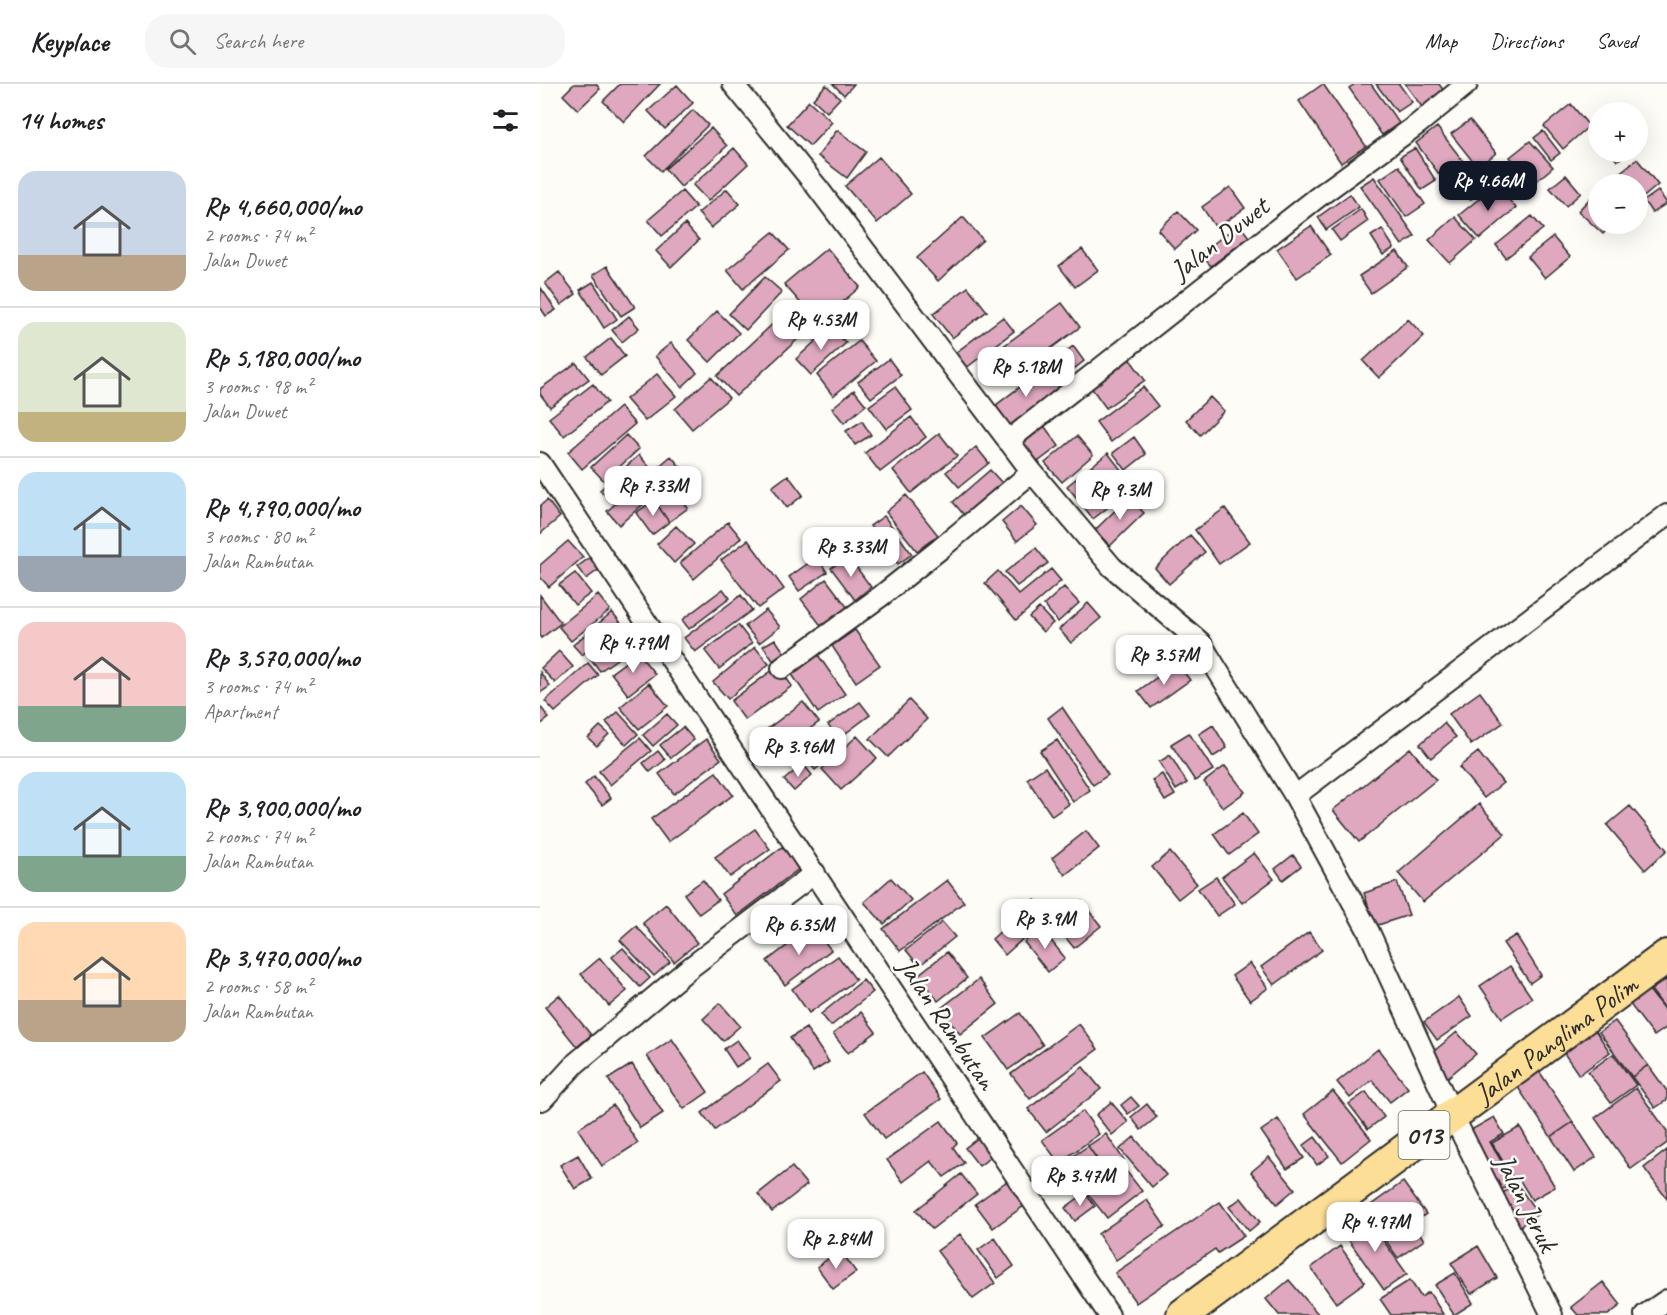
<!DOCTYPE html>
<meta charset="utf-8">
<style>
:root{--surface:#fff;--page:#f6f6f6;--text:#202124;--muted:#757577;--line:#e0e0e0;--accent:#111827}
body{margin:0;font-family:Caveat,sans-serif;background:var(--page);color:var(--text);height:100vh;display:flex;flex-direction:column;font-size:22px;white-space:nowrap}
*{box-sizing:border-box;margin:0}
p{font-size:20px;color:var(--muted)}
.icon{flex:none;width:33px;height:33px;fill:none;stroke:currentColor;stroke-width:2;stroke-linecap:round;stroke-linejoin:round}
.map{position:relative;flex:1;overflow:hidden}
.details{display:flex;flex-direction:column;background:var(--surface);width:540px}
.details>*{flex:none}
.buttons{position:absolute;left:1048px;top:18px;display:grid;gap:12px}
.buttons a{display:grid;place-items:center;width:60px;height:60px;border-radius:50%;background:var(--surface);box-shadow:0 6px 24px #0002;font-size:30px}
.price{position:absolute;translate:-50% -51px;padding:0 14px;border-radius:12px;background:#fff;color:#222;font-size:20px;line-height:39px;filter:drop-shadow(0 2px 3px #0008)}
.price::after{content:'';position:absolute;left:50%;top:36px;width:18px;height:14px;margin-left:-9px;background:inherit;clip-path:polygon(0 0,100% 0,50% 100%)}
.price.selected{background:var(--accent);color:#fff}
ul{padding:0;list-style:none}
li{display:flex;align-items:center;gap:18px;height:150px;padding:0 18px}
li+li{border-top:2px solid var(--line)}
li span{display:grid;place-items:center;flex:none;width:168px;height:120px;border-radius:18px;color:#555}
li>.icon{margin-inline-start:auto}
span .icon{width:72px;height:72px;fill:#fffc;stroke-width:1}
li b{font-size:26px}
h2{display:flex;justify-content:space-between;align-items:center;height:72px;padding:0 18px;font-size:26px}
header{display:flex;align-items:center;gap:36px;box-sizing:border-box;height:84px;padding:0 30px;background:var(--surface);border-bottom:2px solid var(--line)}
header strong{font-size:28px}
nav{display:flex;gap:33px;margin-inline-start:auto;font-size:21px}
.search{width:420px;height:54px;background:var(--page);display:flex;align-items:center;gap:15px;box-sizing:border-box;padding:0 21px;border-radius:24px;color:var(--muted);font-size:22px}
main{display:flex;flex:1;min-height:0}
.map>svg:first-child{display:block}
.building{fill:#dfa8bf;stroke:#2b2b2b;stroke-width:1.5}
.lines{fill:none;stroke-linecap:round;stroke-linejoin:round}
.minor-casing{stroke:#2b2b2b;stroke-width:24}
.primary-casing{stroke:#2b2b2b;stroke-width:36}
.minor{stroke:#fdfcf7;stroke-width:20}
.primary{stroke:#fcde96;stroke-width:32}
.labels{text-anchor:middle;stroke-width:5;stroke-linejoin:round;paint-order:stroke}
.shield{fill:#fdfcf7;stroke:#6a6a68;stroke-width:1.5}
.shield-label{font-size:27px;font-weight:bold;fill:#2b2b2b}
.street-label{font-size:28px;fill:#2b2b2b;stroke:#fdfcf7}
</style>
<header>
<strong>Keyplace</strong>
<div class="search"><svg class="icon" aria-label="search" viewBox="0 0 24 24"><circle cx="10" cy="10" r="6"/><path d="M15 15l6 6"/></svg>Search here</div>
<nav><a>Map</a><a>Directions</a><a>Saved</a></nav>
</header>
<main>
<section class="details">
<h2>14 homes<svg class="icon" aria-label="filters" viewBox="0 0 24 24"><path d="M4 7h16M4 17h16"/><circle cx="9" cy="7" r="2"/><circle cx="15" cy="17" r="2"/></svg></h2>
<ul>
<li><span style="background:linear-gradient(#c9d6e8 70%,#b9a48a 0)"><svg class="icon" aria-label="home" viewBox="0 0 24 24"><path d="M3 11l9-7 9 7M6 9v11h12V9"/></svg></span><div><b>Rp 4,660,000/mo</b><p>2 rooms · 74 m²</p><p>Jalan Duwet</p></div></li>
<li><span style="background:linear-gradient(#dfe7d0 75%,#c2b280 0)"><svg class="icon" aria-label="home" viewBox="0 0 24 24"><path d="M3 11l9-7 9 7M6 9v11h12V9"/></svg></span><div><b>Rp 5,180,000/mo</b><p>3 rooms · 98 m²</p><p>Jalan Duwet</p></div></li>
<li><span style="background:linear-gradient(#bfe0f5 70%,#9aa5b1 0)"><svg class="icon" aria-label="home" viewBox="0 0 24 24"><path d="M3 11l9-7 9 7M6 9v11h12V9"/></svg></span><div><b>Rp 4,790,000/mo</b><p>3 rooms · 80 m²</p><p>Jalan Rambutan</p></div></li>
<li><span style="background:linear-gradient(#f6c9c9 70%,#7fa58c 0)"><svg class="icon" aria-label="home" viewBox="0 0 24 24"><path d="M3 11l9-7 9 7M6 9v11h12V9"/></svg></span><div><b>Rp 3,570,000/mo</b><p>3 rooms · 74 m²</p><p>Apartment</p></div></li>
<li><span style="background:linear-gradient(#bfe0f5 70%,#7fa58c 0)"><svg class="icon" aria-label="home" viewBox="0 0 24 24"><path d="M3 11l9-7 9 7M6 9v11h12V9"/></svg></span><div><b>Rp 3,900,000/mo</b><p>2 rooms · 74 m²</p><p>Jalan Rambutan</p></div></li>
<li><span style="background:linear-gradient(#ffd9b3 65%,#b9a48a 0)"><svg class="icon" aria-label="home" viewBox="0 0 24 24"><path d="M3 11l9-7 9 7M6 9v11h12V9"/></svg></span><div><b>Rp 3,470,000/mo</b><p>2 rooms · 58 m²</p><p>Jalan Rambutan</p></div></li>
</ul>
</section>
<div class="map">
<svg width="1127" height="1231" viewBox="0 0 1127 1231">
<rect width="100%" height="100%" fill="#fdfcf7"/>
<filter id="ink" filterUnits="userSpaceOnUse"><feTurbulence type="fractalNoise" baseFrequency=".0167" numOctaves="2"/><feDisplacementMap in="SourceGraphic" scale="12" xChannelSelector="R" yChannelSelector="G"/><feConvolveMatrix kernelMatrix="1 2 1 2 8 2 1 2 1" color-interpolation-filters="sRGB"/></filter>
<g filter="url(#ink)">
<path class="building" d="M34 0H56L60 5 38 26 23 11Z
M80 0H120L84 38 63 17Z
M293 0H314L304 11Z
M783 0 826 62 801 79 759 17Z
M815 0H831L859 39 842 51 809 4Z
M836 0H859L872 18 857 28Z
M865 0H899L904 7 882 23Z
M137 1 153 19 125 45 108 27Z
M286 1 300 14 287 28 273 15Z
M269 17 292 38 270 62 247 41Z
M1031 20 1049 42 1023 65 1004 42Z
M153 26 168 41 121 87 106 72Z
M930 36 956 69 938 84 911 50Z
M897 43 923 77 901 93 876 59Z
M171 44 187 62 141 103 125 85Z
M297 46 326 68 307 94 278 72Z
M1003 47 1020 69 1011 76 994 54Z
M990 57 1013 83 993 100 970 73Z
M194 64 208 80 168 117 153 101Z
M875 64 896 97 882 106 860 73Z
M1070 68H1089L1077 77Z
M339 73 371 110 337 139 305 102Z
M1097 75 1118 101 1100 116 1098 114V100H1087L1078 90Z
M926 79 945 103 930 116 910 91Z
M859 82 885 120 866 133 840 95Z
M1026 91 1041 109 1026 122 1010 104Z
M834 93 875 152 862 161 820 102Z
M956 101 976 124 940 155 919 131Z
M690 103 705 124 676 144 662 123Z
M187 105 200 120 171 144 158 129Z
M142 107 156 123 122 152 108 136Z
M1057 107 1059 110V140H1072L1063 150 1038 127Z
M1118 107 1127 119 1112 129 1104 117Z
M810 110 819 123 786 146 778 133Z
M821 125 828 137 800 157 792 146Z
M638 127 656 146 635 165 618 146Z
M992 132 1003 145 966 174 956 161Z
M423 133 443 156 398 197 377 174Z
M915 133 936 156 910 179 889 156Z
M145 140 159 156 131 183 116 167Z
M699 140 709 153 671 182 660 170Z
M771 142 791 171 757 194 737 165Z
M842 145 854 164 843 171 831 152Z
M233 148 249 166 203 205 187 186Z
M1013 153 1030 173 1005 194 988 173Z
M287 164 320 203 278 239 244 200Z
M542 165 558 186 535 203 519 182Z
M857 167 868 183 831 209 819 192Z
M67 182 95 223 81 232 53 191Z
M19 188 36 210 21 221 5 199Z
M225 193 242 208 206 246 189 230Z
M53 198 77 235 64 244 40 206Z
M428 203 447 227 412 254 393 230Z
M1 204 16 226 6 232 0 223Z
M522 219 540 243 476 290 458 266Z
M177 227 199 249 170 278 148 256Z
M89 232 99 244 82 258 72 246Z
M240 233 259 254 196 312 177 292Z
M463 233 474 247 425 285 414 270Z
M868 235 884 252 839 294 823 277Z
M291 243 306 259 271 291 256 275Z
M71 254 85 272 61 291 47 273Z
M319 257 336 277 293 312 277 291Z
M131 259 157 289 142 303 115 272Z
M533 262 544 277 521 295 510 281Z
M589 274 605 296 566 324 550 302Z
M349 275 361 291 331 314 318 298Z
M36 279 49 295 10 323 0 310V305Z
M506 283 522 304 467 346 451 325Z
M117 290 136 312 105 337 86 315Z
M171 293 189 314 152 345 135 325Z
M53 300 67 318 24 352 9 334Z
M355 303 372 326 346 345 329 322Z
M603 303 618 322 571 358 556 338Z
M314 306 326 321 304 339 292 324Z
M670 313 684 327 660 351 646 336Z
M80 323 95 340 42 385 28 368Z
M371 333 386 353 340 388 325 369Z
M322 337 331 351 315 361 306 347Z
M502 339 519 362 495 380 478 356Z
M399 349 417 372 371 409 353 386Z
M86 351 99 365 64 397 51 383Z
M537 352 553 371 522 398 505 379Z
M594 353 606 370 586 386 573 369Z
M436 363 449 379 419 403 406 388Z
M568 369 582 387 541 419 527 402Z
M99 371 111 385 73 419 60 406Z
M131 372 143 386 79 441 67 427Z
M450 386 462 399 424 431 413 418Z
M582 387 594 403 553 435 541 419Z
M248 391 263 411 247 424 232 403Z
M132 402 148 424 129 438 114 416Z
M366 411 398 451 377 467 346 428Z
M589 413 604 429 570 462 555 446Z
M7 416 20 433 0 450V422Z
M114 416 129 438 112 451 96 429Z
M481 422 497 441 477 457 462 438Z
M685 424 710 458 679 480 655 446Z
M344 432 372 470 358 480 330 442Z
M188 438 201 454 154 495 140 479Z
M136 442 154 460 134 479 117 460Z
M650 451 665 468 629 500 615 484Z
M208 456 244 505 218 524 181 476Z
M28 457 43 473 9 503 0 493V481Z
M496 464 508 479 477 502 465 488Z
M52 472 61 484 46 495 37 483Z
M308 472 331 503 315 516 291 484Z
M277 473 287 488 259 507 249 493Z
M511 485 521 497 476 536 445 499 458 487 479 511Z
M35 489 51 509 35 521 19 501Z
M286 495 311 528 285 547 261 515Z
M524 503 539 519 518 538 504 521Z
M183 505 190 514 149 545 142 536Z
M0 511 21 539 1 554 0 552Z
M58 511 70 526 31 557 19 543Z
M201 511 212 526 155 568 144 554Z
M548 519 561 534 531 559 519 545Z
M499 524 513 539 503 548 489 533Z
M226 526 240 543 219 559 205 542Z
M72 528 81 539 42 571 33 561Z
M198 541 212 559 179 585 165 567Z
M315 546 340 581 316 598 292 562Z
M78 548 91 565 60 587 47 570Z
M235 555 246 571 234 578 223 562Z
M215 563 229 580 188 615 173 598Z
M19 567 33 583 15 599 1 584Z
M276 568 305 610 278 629 249 586Z
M98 569 115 590 88 611 71 589Z
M48 579 58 591 15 628 5 617Z
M637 579 650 596 611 624 598 607Z
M238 582 252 602 205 636 191 617Z
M0 588 10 602 0 609Z
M109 599 128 622 99 645 80 623Z
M940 608 963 639 931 661 909 630Z
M369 616 387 635 348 673 330 655Z
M263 618 279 638 237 669 222 649Z
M320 618 330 631 298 655 288 641Z
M0 622 9 634 0 641Z
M522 623 568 691 553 701 508 634Z
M78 628 98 650 86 661 66 638Z
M127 630 137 641 113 662 103 651Z
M904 639 916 653 891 674 880 660Z
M673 641 687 664 673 673 659 650Z
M60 642 69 650 57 662 48 654Z
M143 643 154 656 131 674 120 661Z
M649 649 673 686 655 697 631 660Z
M272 650 291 673 275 686 256 662Z
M317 652 337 674 301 706 282 685Z
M100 654 111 667 70 701 59 687Z
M166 655 181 675 134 710 119 690Z
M517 656 550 706 533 718 500 667Z
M870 664 896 696 819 758 793 726Z
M118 667 125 676 110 688 103 679Z
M938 668 963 699 944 714 919 683Z
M630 671 647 699 636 706 619 678Z
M263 680 272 691 254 707 244 696Z
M685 682 705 708 683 724 664 698Z
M505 683 529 720 512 732 487 695Z
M176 688 193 711 128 758 111 735Z
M622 690 635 711 625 717 612 696Z
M54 692 71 714 62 721 45 700Z
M939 720 965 750 883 818 858 789Z
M1090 722 1127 766 1105 786 1067 741Z
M703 729 718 750 689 771 674 750Z
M215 745 230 765 190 793 175 773Z
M546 747 559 764 525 791 512 774Z
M242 763 260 784 197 832 181 810Z
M630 768 657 800 638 815 612 783Z
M714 769 734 795 702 819 682 793Z
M753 771 761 782 743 796 735 785Z
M676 793 695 820 677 832 658 805Z
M351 794 371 816 344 840 324 818Z
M163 796 178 816 159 830 144 810Z
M407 796 424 818 360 867 343 845Z
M857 798 869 831 835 842 824 809Z
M495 816 508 832 465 871 452 855Z
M541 817 561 842 534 864 514 839Z
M126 820 157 859 134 878 103 839Z
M402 838 415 853 379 882 366 866Z
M96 842 130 878 114 892 80 856Z
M273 842 291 866 245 901 227 877Z
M501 844 525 874 508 888 484 858Z
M769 848 782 866 734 901 721 883Z
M976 851 1001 891 990 899 963 859Z
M83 864 110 894 100 903 72 873Z
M407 868 427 894 398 917 378 891Z
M298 872 316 896 269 929 252 905Z
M60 874 87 907 69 922 41 890Z
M710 879 728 904 710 917 692 892Z
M970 882 992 914 962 934 940 902Z
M439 895 458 920 420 950 400 925Z
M1127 895V927L1111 906Z
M323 896 333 908 291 942 281 930Z
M1105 901 1127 929V943L1114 952 1086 915Z
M19 911 51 951 37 963 5 923Z
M919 913 932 932 897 956 884 938Z
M180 919 200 942 183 957 163 935Z
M321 928 336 948 308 969 293 950Z
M480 929 503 961 468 986 445 954Z
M1075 937 1108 981 1092 993 1059 948Z
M539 940 558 965 490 1015 471 990Z
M1051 940 1070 968 1039 991 1019 962Z
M266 944 289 978 273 988 250 954Z
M917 948 936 970 907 994 888 972Z
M132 955 168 1008 144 1025 107 972Z
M197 956 210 974 196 983 184 965Z
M838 965 868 1004 850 1018 832 996 810 1014 797 998Z
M1073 970 1096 1001 1071 1019 1048 988Z
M92 980 123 1029 100 1044 68 995Z
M228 980 241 997 175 1046 162 1029Z
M1108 981 1127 1007V1016L1115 1024 1092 993Z
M543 983 561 1005 506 1048 488 1025Z
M999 987 1033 1038 1011 1053 977 1002Z
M382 988 401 1015 344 1055 325 1029Z
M1096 1004 1127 1047V1059L1091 1085 1055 1034Z
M793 1007 831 1055 802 1078 764 1030Z
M826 1008 844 1033 828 1045 809 1020Z
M591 1013 599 1022 588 1030 581 1021Z
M571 1018 588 1038 572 1051 556 1031Z
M607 1020 617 1033 601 1046 591 1033Z
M73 1021 98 1059 62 1082 38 1045Z
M543 1027 559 1050 519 1079 502 1056Z
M954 1033 964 1050 950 1058 974 1099 957 1108 924 1050Z
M738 1035 764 1074 747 1085 721 1047Z
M401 1037 417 1059 413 1063 424 1079 404 1093 391 1077 363 1098 347 1076Z
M1033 1038 1056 1073 1034 1088 1011 1053Z
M980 1043 1015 1103 992 1116 979 1095 975 1098 952 1059Z
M566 1050 584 1076 566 1088 548 1062Z
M442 1051 456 1069 439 1082 425 1064Z
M594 1053 626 1091 612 1103 580 1065Z
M775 1053 789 1072 777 1081 763 1062Z
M548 1062 566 1088 541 1105 523 1079Z
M1127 1066V1115L1104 1084Z
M38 1071 52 1095 35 1105 20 1081Z
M729 1073 755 1105 737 1120 711 1088Z
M252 1083 267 1101 232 1128 218 1110Z
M583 1083 602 1107 567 1134 548 1110Z
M421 1090 437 1110 392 1145 376 1126Z
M470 1095 488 1119 453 1144 435 1120Z
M863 1098 886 1130 873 1139 884 1156 858 1174 824 1126Z
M977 1100 998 1130 979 1143 958 1112Z
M545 1109 555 1122 535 1137 525 1124Z
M701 1114 720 1138 709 1147 689 1123Z
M607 1116 625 1142 576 1176 558 1150Z
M680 1118 704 1152 678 1169 675 1165 596 1219 575 1189Z
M826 1132 867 1190 844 1206 803 1148Z
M420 1150 455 1199 433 1215 397 1167Z
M455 1154 474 1182 458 1194 438 1166Z
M800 1162 825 1198 796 1219 771 1184Z
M938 1162 957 1194 931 1210 911 1179Z
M300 1166 316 1188 293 1205 277 1183Z
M915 1189 933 1219 914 1231 895 1201Z
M749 1196 779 1231H739L726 1215Z
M870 1196 881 1213 889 1208 903 1230 851 1231 840 1215Z
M1063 1198 1081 1221 1068 1231H1038L1031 1223Z"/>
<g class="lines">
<defs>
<path id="minor" d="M193 0 277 103 492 388 572 483 660 558 755 712 829 848 912 1030 1012 1231
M468 357 778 113 878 40 927 0
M0 379 569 1231
M242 584 341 512 400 465 492 388
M755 712 1127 431
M0 1015 2 1016 36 979 147 886 275 789
M1105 1231 1127 1216"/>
<g id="primary">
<path id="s1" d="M643 1231 1127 872"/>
</g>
</defs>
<use href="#minor" class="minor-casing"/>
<use href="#primary" class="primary-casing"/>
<use href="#minor" class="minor"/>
<use href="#primary" class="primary"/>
</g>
</g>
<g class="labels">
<rect class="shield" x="858.5" y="1027" width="51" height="48" rx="4.5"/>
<g class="shield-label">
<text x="884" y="1060">013</text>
</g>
<g class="street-label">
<text transform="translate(679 154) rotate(-38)" y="10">Jalan Duwet</text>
<text transform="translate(408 939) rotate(56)" y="10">Jalan Rambutan</text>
<text dy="10" stroke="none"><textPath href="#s1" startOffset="464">Jalan Panglima Polim</textPath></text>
<text transform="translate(987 1118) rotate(63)" y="10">Jalan Jeruk</text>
</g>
</g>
</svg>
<div class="buttons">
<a>+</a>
<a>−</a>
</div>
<b class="price selected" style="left:948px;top:128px">Rp 4.66M</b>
<b class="price" style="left:281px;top:267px">Rp 4.53M</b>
<b class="price" style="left:486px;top:314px">Rp 5.18M</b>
<b class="price" style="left:113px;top:433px">Rp 7.33M</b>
<b class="price" style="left:580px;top:437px">Rp 9.3M</b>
<b class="price" style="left:311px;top:494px">Rp 3.33M</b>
<b class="price" style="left:93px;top:590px">Rp 4.79M</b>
<b class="price" style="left:624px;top:602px">Rp 3.57M</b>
<b class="price" style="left:258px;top:694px">Rp 3.96M</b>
<b class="price" style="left:505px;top:866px">Rp 3.9M</b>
<b class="price" style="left:259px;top:872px">Rp 6.35M</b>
<b class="price" style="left:540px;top:1123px">Rp 3.47M</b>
<b class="price" style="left:835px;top:1169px">Rp 4.97M</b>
<b class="price" style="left:296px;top:1186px">Rp 2.84M</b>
</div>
</main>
